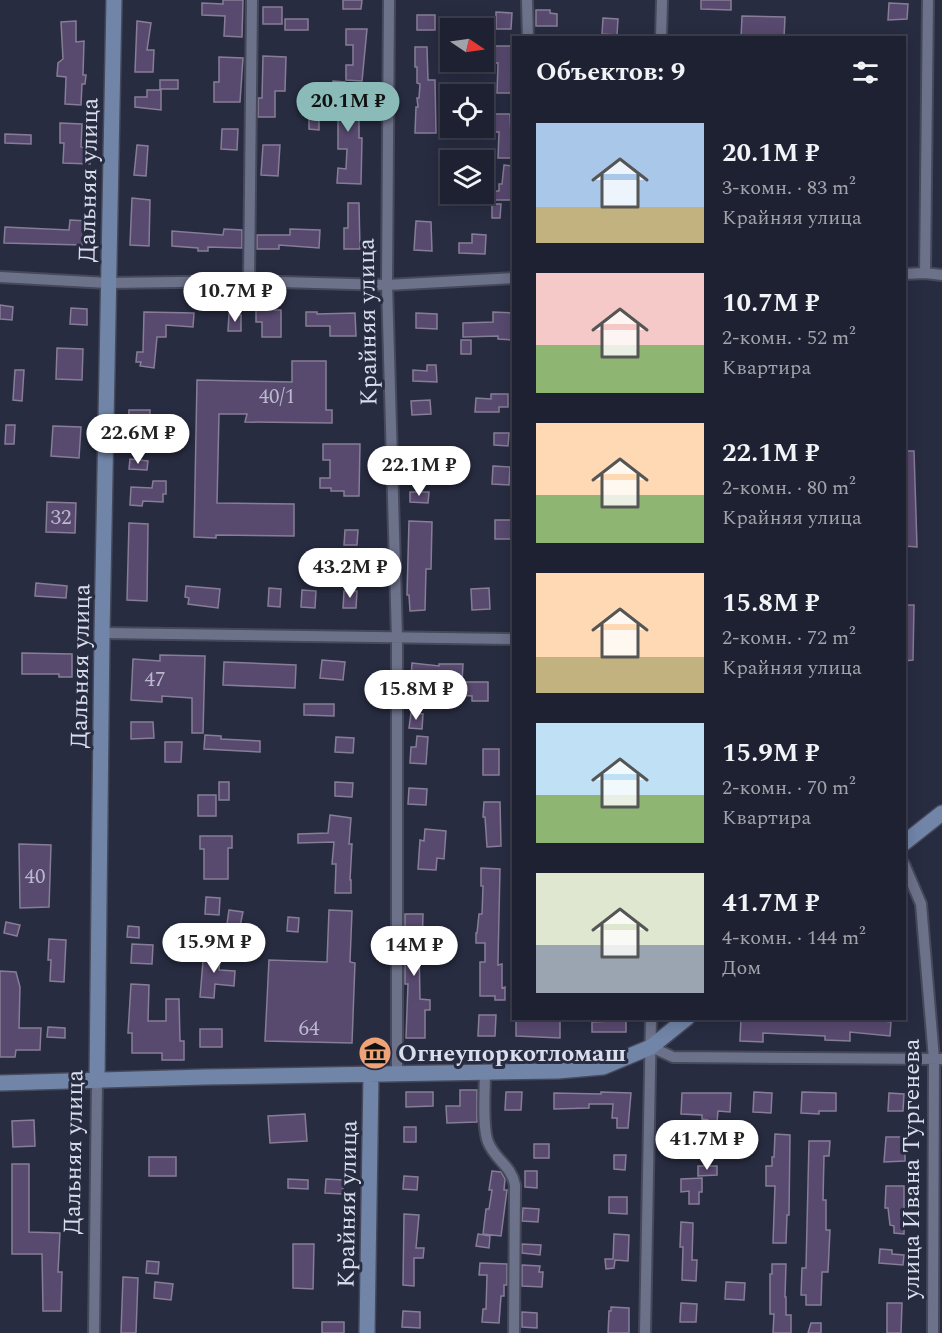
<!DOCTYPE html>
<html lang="ru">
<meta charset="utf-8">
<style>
:root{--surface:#1e2131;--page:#262939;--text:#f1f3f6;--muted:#a1a3ab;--line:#3c3e4d;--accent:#8bbbb9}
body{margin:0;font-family:Spectral,serif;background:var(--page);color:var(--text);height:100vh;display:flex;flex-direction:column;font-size:22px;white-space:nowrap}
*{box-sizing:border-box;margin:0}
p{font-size:20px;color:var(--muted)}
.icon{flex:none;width:33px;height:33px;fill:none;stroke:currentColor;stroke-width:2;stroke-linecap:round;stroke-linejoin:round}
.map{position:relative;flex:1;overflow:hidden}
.details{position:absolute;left:512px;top:36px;width:394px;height:984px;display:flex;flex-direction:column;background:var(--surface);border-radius:0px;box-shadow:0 3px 15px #0003,0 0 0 2px var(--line)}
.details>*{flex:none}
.needle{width:39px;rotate:103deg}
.fabs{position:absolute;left:440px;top:18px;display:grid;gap:12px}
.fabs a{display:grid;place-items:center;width:54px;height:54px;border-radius:0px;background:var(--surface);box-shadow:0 3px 15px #0003,0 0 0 2px var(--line);font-size:30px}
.price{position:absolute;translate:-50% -51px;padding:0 14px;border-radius:21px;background:#fff;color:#222;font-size:20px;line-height:39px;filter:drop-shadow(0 2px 3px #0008)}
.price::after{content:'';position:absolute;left:50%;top:36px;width:18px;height:14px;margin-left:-9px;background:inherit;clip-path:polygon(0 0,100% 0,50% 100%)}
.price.active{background:var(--accent);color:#111}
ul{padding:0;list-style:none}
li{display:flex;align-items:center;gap:18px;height:150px;padding:0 24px}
li span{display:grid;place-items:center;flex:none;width:168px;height:120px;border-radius:0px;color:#555}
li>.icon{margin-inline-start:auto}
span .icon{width:72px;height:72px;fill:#fffc;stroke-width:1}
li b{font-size:26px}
h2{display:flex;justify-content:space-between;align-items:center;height:72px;padding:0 24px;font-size:26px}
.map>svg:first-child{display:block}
.building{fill:#58496f;stroke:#867d96;stroke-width:1.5}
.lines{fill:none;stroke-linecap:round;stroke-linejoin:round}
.minor-casing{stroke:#45495a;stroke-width:14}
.secondary-casing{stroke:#45495a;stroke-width:18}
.minor{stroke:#6d728b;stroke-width:10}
.secondary{stroke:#7185a8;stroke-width:15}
.labels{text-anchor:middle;stroke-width:6;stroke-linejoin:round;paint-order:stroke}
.number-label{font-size:21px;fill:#bab9cd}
.street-label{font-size:24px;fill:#dadeec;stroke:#282c41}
.poi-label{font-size:24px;font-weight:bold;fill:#dadeec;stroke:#282c41;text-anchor:start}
</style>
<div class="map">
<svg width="942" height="1333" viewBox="0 0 942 1333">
<rect width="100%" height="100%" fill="#282c41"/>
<path class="building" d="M223 0H243L242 37 224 36 225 16 202 15V3L223 4Z
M343 0H362L361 9H343Z
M701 0H731V10L701 9Z
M889 3 908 4 907 19 888 20Z
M263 7H282V24H263Z
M536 10H550V13L557 14V26H536Z
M496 12 512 13 511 29H496Z
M417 15H435V30H417Z
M742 16 785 17 784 38H741Z
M603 18 618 19 617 35 602 34Z
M285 19H308V30H285Z
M76 21V42L84 41 83 75H86L85 84H82L81 105 65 104 66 77 57 76 58 63 63 59 61 22Z
M137 21 151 23 147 50H154L153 72H135Z
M346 29H367L362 81 346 80V65H353V45H346Z
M495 46H511L512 93H497L498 63H495Z
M415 47H427L428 80H435L436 133H415L416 107H418L417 98H419L420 84 417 83V67H415Z
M263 56 286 57 285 91H275V117H258V98H262Z
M219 57 243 58 240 102H214V82H219Z
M160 80H178V89H160Z
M333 81 345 82 344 98H363L362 116H359V138H362L361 184 337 183 338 168 346 169 347 149H338V115H331Z
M147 90H161V110L135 107V97H147Z
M495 114H510L512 158H498L499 132H495Z
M309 117H319V130L309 129Z
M60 123 82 124 81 147 91 148 90 164 63 163 64 143H60Z
M222 129H238L237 150 221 149Z
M5 134 31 135V144L5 143Z
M137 145 148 146 146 176 134 175Z
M263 145H280L278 176 261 175Z
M504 165 513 166V200H493L494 191H499V184H502Z
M132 198 150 200 149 246 130 245Z
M348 203H359L360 249H344V228H348Z
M492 204H501L500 218H492Z
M70 220 87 221 86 236H82V245L4 243 5 227 69 230Z
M416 221 431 222 432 251 414 250Z
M224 229 242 230V248L208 247V251H198V248L172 246V231L223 235Z
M290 229 320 230 319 248 279 245V249H257V235H290Z
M472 234 486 235 485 254 459 253V243H472Z
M0 305 13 307 12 320 0 319Z
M71 308 87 309V325L70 324Z
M256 310H281V337H262V322H256Z
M144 312 194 313 193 327 166 325V337H157L154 368 140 366 141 362H136L137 352H143Z
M306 312H317V314L355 313 356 336H330V326H306Z
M493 312 513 313 512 340 498 339V336L463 337V323L493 322Z
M416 313 437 314V329L416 328Z
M229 314 241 315V331H228Z
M461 340H471V354H461Z
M57 348 83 349 82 380 56 379Z
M292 361H326V410H332V423L245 422 247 414H219L217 503 294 504V536L216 535V538L194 537 197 380 292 382Z
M427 365H436L437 382 413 381V370L427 371Z
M15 370H24L22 401 13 400Z
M491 394H508V407H499V412H475L476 398 491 399Z
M430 400 431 414 412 415 411 401Z
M129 410H150L149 438 128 437Z
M6 425H15L14 444H5Z
M53 426 81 427 79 458 51 456Z
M494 433H509L508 446 494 445Z
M323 444H360L359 496H344V491H331V488H320V478H330V460H323Z
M414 447 435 448V467H414Z
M904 451H914L917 547 904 546Z
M130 459 148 461 147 470 129 469Z
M493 466 510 467 509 485 492 484Z
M153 481H166V494H163V502L143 501 142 506 130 505 131 487 152 488Z
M410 492H429L428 503 410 502Z
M47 502 76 503 75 533 46 532Z
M495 520H513V539H495Z
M409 521 432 522 431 569H426L425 610 410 611 409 595H407Z
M129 523 148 524 147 601 127 600Z
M345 530H358L357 545H344Z
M36 583 67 586 66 598 35 596Z
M186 586 220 589 218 608 188 604 189 598 185 597Z
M269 588 281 589 280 607 268 606Z
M489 588 490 609 472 610 471 589Z
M302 590 316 591 315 608 301 607Z
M344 591H357L356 608H343Z
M904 605H914L913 660 904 661Z
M22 653 72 654V677H59V674H22Z
M160 655 205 656 203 733H192V698L162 696V702L131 700 133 659 160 661Z
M322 660 345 662 343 680 320 678Z
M224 662 296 665 295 688 223 685Z
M412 663 439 666V664H463L462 682H488V701H472V696L458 695 459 683 450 682V679H411Z
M304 704H334V716L304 715Z
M411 713 423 714 422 729 409 728Z
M131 722H153L154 738 131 739Z
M205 735 221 736V739L260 741V752L204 749Z
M417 736 428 737 426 764 410 763 411 747H416Z
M336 737 354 738 353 753 335 752Z
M165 742H182L181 762H165Z
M483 749H499V775H483Z
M219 782H229V800H219Z
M335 782 353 783 352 797 335 796Z
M409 788 427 789 426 805 408 804Z
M198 795H216V816H198Z
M484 802H500L501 846 487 847 485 817H483Z
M330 815 351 818 349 844H352L350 880H351V893H335L336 864H332L334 842 298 843V834L328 833Z
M425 829 446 831 444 859 437 858 436 870 418 869 420 840 424 841Z
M200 836H232V848H228V879H204V849H200Z
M19 844 51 845 49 907 20 908Z
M481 868 500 869 498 961V965L502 964V988L505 987V1000H495V996H480V962H485V943H476V933H477L479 914H482L483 886H481Z
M206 897 220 898 219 915 205 914Z
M229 910 243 912 240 926 227 924Z
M329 910 352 911 350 962 355 963 352 1043 265 1041 269 960 327 962Z
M405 914H423L422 949 419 948 420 999 430 1000V1010H425V1038H406L408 984H405Z
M288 917 299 918 298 932 287 931Z
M6 922 20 925 17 936 4 933Z
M128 926 139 927V938L127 937Z
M49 939 66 940 64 982 50 981 51 960H48Z
M132 944 153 945 152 964 131 963Z
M204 949 221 951 219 970 235 971 234 986 215 984 214 998 200 997Z
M0 971 16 972 20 987 19 1028H41L40 1050H16L15 1057H0Z
M131 984 149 985 148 1021H166V999H179L180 1041H184V1060H162V1053H132V1033H128Z
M479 1015H496L495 1036H478Z
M612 1018H626V1032H592V1022L612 1021Z
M741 1018H863L891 1022 890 1036 850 1032V1041L825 1040V1036L763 1033V1042L740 1041Z
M534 1019H560V1038L516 1036V1021Z
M48 1027 65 1028V1038L47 1037Z
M200 1029H222V1047H200Z
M460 1090H477V1122L447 1123 446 1106H460Z
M406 1092H433V1106L406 1107Z
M506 1092H522L521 1110H505Z
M601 1092 631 1093 628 1128H617V1118H612L613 1104H589V1108L554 1109V1093L601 1094Z
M754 1092 772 1093 771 1113 753 1112Z
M802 1092 836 1093V1111H819V1114L801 1113Z
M682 1093H731L730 1112 718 1111 716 1133 708 1132V1120L702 1119V1115L681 1114Z
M889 1093 904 1094 903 1111H888Z
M305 1114 307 1141 270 1143 268 1116Z
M34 1120 35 1146 13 1147 12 1121Z
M404 1127H416V1142H404Z
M775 1134 790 1135 789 1215H787L786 1243H773L775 1186H766V1166H772V1157H774Z
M886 1137H905V1161L884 1162Z
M809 1141H830L829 1156H824L823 1200H826V1230H830L828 1272H822L821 1305H806V1295H801L802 1268H806Z
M534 1144H549V1158H534Z
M614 1155H626L625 1170 614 1169Z
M149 1157H176V1176H149Z
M12 1164H29V1232L60 1233 58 1272H62L61 1311H43L42 1254H12Z
M698 1166H717V1175L698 1176Z
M492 1171 501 1172 505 1179 504 1190H507L501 1236 483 1234 486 1209H489L492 1190H489Z
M525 1171H537V1188L525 1187Z
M404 1176 418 1177 417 1190 403 1189Z
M702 1178V1192H699V1204H689V1191L681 1192V1179Z
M288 1179 308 1180V1189L288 1188Z
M326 1179 343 1180V1194L325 1193Z
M886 1186H904V1234L894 1233V1226L890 1225 888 1208H885Z
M609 1197H627V1214L609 1213Z
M523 1208 539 1209 538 1222 522 1221Z
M404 1214 419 1215 416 1248H424L423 1258H414V1286L403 1285Z
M681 1222 693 1223 692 1260H697L696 1281 682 1280 683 1247H680Z
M478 1234 490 1236 489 1248 476 1246Z
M614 1234 629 1235 628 1261 615 1260 614 1268 606 1269 605 1259H613Z
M293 1244H314L313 1289 293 1288Z
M522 1244 541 1245 540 1255 522 1253Z
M880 1249 892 1250V1254L904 1255 903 1265 879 1263Z
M147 1261 159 1262 158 1274 146 1273Z
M480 1263 507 1264V1285H504V1296H501L499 1323 482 1322 483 1309H486L487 1275H479Z
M772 1264H786L785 1297H786V1315H791V1333H773L774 1314H770V1274H772Z
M522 1265 540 1266 539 1272H543L542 1287 522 1286Z
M123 1277 138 1278 136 1333H121Z
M155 1282 173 1284 171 1300 154 1298Z
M726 1282 745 1283 744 1300 725 1299Z
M681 1303 697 1304 696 1322H680Z
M887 1303H902L901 1333H887Z
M611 1307 629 1308V1333H608L609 1311H611Z
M403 1311 420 1312V1328L402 1327Z
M522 1312 537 1313V1328L522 1327Z
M322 1322H344V1333H322Z
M811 1323H821V1333H808Z"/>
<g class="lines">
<defs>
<path id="minor" d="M389 0 387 285 397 638V1074
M527 0 528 38
M661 38 662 0
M925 273 928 0
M904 274 925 273 942 275
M0 277 108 283 249 281 387 285 513 278
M249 281 252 0
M102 633 513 639
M904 864 921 904 934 1059 933 1333
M651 1047 673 1057 942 1059
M485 1072C485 1090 482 1127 488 1142 495 1160 511 1165 515 1185L514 1333
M94 1333 97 1081
M645 1333 651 1018"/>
<path id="secondary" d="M904 843 942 813
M97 1081 102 633 114 0
M0 1083 205 1077 558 1071 603 1067 651 1047 687 1018
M367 1333 371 1075"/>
</defs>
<use href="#minor" class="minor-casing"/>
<use href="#secondary" class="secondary-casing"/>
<use href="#minor" class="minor"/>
<use href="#secondary" class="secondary"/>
</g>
<defs>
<symbol id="museum-disc" viewBox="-11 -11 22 22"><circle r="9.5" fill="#efa377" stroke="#282c41"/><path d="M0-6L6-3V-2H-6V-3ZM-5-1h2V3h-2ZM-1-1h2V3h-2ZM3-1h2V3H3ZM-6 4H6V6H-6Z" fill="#111"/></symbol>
</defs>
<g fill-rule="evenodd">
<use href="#museum-disc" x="356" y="1034" width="38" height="38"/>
</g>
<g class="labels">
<g class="number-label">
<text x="277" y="403">40/1</text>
<text x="61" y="524">32</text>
<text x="155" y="686">47</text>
<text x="35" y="883">40</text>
<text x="309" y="1035">64</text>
</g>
<g class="street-label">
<text transform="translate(88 180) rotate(-89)" y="8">Дальняя улица</text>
<text transform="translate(367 322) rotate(-91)" y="8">Крайняя улица</text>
<text transform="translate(80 666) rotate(-89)" y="8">Дальняя улица</text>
<text transform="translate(73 1152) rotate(-89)" y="8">Дальняя улица</text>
<text transform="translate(911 1169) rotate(-90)" y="8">улица Ивана Тургенева</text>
<text transform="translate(347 1204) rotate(-89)" y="8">Крайняя улица</text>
</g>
<g class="poi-label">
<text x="398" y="1061">Огнеупоркотломаш</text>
</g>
</g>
</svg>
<div class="fabs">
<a><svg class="needle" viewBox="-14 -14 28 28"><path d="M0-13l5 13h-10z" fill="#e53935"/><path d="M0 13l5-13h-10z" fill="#a1a3ab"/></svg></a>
<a><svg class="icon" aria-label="locate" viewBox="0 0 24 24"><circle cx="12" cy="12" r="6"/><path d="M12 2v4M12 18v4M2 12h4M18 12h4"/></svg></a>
<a><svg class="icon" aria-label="layers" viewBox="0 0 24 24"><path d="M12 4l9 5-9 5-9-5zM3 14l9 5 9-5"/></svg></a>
</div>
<b class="price active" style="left:348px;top:133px">20.1M ₽</b>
<b class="price" style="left:235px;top:323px">10.7M ₽</b>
<b class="price" style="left:138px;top:465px">22.6M ₽</b>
<b class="price" style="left:419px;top:497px">22.1M ₽</b>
<b class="price" style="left:350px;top:599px">43.2M ₽</b>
<b class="price" style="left:416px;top:721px">15.8M ₽</b>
<b class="price" style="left:214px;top:974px">15.9M ₽</b>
<b class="price" style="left:414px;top:977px">14M ₽</b>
<b class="price" style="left:707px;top:1171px">41.7M ₽</b>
<section class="details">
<h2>Объектов: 9<svg class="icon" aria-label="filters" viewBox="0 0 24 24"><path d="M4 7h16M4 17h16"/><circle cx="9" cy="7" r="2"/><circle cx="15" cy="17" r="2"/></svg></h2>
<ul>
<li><span style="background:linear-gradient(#a9c7e8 70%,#c2b280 0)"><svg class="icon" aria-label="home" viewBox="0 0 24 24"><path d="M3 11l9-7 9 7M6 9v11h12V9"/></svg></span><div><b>20.1M ₽</b><p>3-комн. · 83 m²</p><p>Крайняя улица</p></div></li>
<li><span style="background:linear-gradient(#f6c9c9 60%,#8fb573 0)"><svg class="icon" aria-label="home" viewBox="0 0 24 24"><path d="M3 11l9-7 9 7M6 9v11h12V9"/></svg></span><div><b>10.7M ₽</b><p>2-комн. · 52 m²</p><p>Квартира</p></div></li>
<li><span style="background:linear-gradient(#ffd9b3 60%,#8fb573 0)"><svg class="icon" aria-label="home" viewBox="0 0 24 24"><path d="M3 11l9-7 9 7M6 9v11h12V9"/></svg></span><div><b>22.1M ₽</b><p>2-комн. · 80 m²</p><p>Крайняя улица</p></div></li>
<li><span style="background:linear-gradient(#ffd9b3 70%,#c2b280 0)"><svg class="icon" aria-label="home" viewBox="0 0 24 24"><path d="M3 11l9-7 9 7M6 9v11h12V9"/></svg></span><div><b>15.8M ₽</b><p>2-комн. · 72 m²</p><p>Крайняя улица</p></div></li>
<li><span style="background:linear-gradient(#bfe0f5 60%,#8fb573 0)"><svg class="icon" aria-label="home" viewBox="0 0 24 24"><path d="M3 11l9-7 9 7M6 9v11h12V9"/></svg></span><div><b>15.9M ₽</b><p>2-комн. · 70 m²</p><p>Квартира</p></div></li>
<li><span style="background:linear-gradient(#dfe7d0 60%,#9aa5b1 0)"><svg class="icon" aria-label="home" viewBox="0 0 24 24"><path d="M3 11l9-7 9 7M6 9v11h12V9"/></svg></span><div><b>41.7M ₽</b><p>4-комн. · 144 m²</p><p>Дом</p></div></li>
</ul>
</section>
</div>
